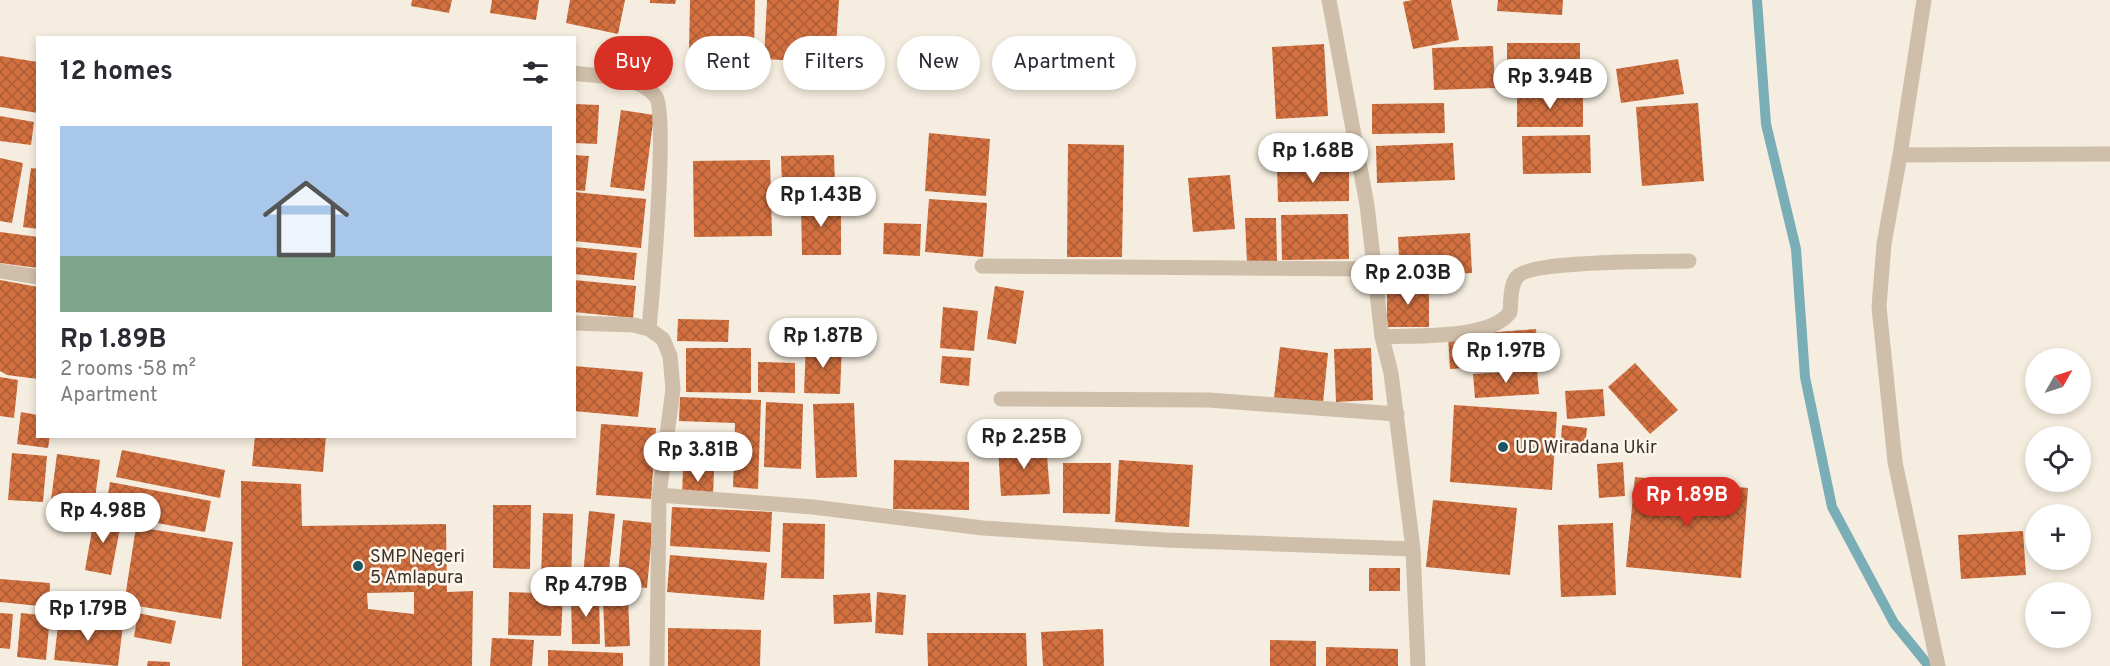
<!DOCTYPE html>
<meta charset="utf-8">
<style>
:root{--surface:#fff;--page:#f2f2f3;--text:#2b2b33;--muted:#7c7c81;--accent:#d93025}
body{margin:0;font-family:Overpass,sans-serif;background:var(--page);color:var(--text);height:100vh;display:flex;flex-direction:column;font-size:22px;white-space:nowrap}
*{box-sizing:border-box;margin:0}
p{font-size:20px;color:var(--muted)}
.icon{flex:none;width:33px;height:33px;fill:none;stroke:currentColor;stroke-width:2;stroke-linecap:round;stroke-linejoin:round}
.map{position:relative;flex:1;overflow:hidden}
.drawer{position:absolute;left:36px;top:36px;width:540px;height:402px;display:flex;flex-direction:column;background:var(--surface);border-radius:0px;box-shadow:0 3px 9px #0003}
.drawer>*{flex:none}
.banner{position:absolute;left:594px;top:36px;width:570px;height:54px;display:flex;gap:12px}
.needle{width:39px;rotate:51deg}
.controls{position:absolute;left:2025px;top:348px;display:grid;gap:12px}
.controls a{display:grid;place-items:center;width:66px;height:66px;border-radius:50%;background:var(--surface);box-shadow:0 3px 9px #0003;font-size:30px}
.price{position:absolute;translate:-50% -51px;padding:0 14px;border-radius:21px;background:#fff;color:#222;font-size:20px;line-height:39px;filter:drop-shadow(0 2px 3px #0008)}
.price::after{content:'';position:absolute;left:50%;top:36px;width:18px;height:14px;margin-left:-9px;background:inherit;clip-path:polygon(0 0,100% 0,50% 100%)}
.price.selected{background:var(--accent);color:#fff}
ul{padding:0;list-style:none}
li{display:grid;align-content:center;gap:12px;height:318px;padding:0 24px}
li span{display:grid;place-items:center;height:186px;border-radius:0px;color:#555}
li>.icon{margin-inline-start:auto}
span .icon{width:108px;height:108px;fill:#fffc;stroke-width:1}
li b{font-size:26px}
h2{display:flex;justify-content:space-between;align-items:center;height:72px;padding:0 24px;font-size:26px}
.chip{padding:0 21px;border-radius:27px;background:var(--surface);box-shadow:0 3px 9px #0003;font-size:21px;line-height:54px}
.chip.selected{background:var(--accent);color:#fff}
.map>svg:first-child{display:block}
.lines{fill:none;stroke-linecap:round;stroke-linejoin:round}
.stream{stroke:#7aaeb6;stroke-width:10}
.building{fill:url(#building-cross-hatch);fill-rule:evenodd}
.minor{stroke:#cfbea9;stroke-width:15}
.poi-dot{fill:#1a5762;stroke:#fcf6ec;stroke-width:2}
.labels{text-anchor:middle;stroke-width:5;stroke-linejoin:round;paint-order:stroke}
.poi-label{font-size:18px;fill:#3c3129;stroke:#fcf6ec;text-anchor:start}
</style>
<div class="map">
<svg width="2110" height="666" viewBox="0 0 2110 666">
<defs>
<pattern id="building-cross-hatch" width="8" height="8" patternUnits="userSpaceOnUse" patternTransform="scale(1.5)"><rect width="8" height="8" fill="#d27040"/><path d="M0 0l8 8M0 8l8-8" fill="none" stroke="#ac5d36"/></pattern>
</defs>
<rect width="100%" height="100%" fill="#f5eddf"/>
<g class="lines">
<path class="stream" d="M1757 0 1766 124 1796 249 1805 377 1832 507 1894 623 1929 666"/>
</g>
<path class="building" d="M412 0H452L449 13 411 6Z
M492 0H539L536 20 490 13Z
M570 0H625L618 34 566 23Z
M650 0H676L675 4 650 3Z
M690 0H755L754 51 689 50Z
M767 0H839L835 63 764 59Z
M1412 0H1451L1459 40 1413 49 1403 2Z
M1498 0H1563L1562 15 1497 11Z
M1507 43H1580V86H1507Z
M1324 44 1328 116 1276 119 1272 47Z
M1493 46 1495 88 1434 90 1432 48Z
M0 56 38 62V113L0 107Z
M1678 59 1684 94 1621 103 1616 69Z
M1583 93V127H1517V94Z
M1444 103 1445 133 1372 134V104Z
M1698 103 1704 181 1642 186 1636 107Z
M574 104 599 105 597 144 574 143Z
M621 110 654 115 644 191 610 187Z
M0 116 34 122 31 145 0 141Z
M929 133 990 139 986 196 925 191Z
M1590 135 1591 173 1523 174 1522 136Z
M1453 143 1455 180 1377 183 1376 146Z
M1068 144 1124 145 1122 257H1067Z
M574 155 589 156 585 191 574 190Z
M834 155 835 184 782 186 781 156Z
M0 158 23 163 12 223 0 221Z
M770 160 772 236 694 237 693 161Z
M1277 167H1349V201L1278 202Z
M31 168 38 169V229L23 227Z
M1230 175 1235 229 1193 232 1188 178Z
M574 192 646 199 641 248 574 241Z
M929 199 987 203 983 257 925 252Z
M801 201H841V255H802Z
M1348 214 1349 259 1282 260 1281 215Z
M1245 218H1276L1277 263H1247Z
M884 223 921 224 920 256 883 254Z
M0 232 38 237V268L0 263Z
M1470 233 1472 273 1400 277 1398 237Z
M574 247 637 253 634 280 574 274Z
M0 280 38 287V379L7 375 0 371Z
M574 280 636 286 633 318 574 312Z
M1429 284V327H1387V285Z
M995 286 1024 291 1016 344 987 339Z
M943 307 978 311 974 351 940 348Z
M678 319 729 320 728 342 677 341Z
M1536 329 1539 363 1450 369 1448 336Z
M806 343 842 344 840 394 804 393Z
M1280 347 1328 353 1323 403 1274 398Z
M686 348H751V393L686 392Z
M1371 348 1373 400 1336 402 1334 349Z
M942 356 971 358 969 386 940 383Z
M758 362 795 363V393L758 392Z
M1635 363 1678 410 1650 434 1608 387Z
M574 366 643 372 638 417 574 411Z
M1537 370 1539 394 1475 398 1473 374Z
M0 377 18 380 14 418 0 416Z
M1603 389 1605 416 1567 419 1565 391Z
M680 397 761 400 758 489 733 487 735 423 679 421Z
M766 402 803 404 801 469 764 467Z
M854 403 857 477 816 478 813 404Z
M1454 405 1557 412 1552 490 1450 482Z
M21 412 38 415V436H50L48 448 17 444Z
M601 424 656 428 651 499 596 495Z
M1562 425 1587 428 1584 455 1560 453Z
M255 436H326L323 472 252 466Z
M1046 443 1050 494 1001 496 998 447Z
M122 450 225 470 220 498 116 477Z
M12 453 47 456 43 502 8 500Z
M57 454 100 460 94 506 51 500Z
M894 460 969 462V510L893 509Z
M1119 460 1193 465 1189 527 1115 522Z
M1623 462 1625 496 1599 498 1597 464Z
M1063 463H1111L1110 514 1063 513Z
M683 469 714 470 713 497 682 496Z
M1635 477 1748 488 1741 578 1626 567Z
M241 481 301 484 302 526 446 524 447 592 473 591 472 666H242ZM414 592V614L368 609 367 593Z
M110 482 211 501 205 532 105 513Z
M1433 500 1517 508 1510 575 1426 567Z
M493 505H531L530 569 493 568Z
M672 507 772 512 770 552 670 546Z
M589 511 615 514 608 579 583 576Z
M95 513 122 518 111 575 85 570Z
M543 513 573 514 571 583 541 581Z
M623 520 653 523 647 588 617 585Z
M783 523 825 524 824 579 781 578Z
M1613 523 1616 595 1561 597 1558 525Z
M136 527 233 542 221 619 124 604Z
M2023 531 2026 575 1961 579 1958 535Z
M670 555 767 563 764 600 667 592Z
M1369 568H1400V591H1369Z
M0 579 50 583 49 607 0 602Z
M509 592 563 594 561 636 508 635Z
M599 592 600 644H572L571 593Z
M877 592 906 595 903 635 875 633Z
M870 593 872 622 834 624 833 595Z
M628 598 630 646 605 647 603 599Z
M0 613 13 614 10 649 0 648Z
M21 613 50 616 46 660 17 657Z
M138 613 176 621 171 644 134 637Z
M59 617 123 625 118 666 54 660Z
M668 628 761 630 760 666H668Z
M1103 629 1104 666H1043L1041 632Z
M927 633H1026L1027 666H928Z
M492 638 534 640 532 666H490Z
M1270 640 1316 641V666H1270Z
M1326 647 1398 649V666H1326Z
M548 650 623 653V666H548Z
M148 661 170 662V666H147Z"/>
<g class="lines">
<path class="minor" d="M1329 0 1367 205 1382 337 1391 373 1413 549 1418 666
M1924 0 1900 155 1884 244 1879 307 1895 462 1938 666
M574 73C598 77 641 75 656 97 668 113 652 297 649 329
M1900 155 2110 154
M982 266 1373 269
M0 271 38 277
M574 323 634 325 649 329 663 339 670 356 673 389 659 495 657 666
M1382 337C1414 335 1491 340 1510 312 1511 302 1510 285 1517 277 1530 260 1662 262 1689 261
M1001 399 1209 400 1397 414
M659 495 813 507 983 528 1166 540 1413 549"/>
</g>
<g class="poi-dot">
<circle cx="1503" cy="447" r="6"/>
<circle cx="358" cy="566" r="6"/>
</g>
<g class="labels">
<g class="poi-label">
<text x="1515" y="453">UD Wiradana Ukir</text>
<text x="370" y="562">SMP Negeri<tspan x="370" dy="21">5 Amlapura</tspan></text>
</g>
</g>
</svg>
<div class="controls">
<a><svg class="needle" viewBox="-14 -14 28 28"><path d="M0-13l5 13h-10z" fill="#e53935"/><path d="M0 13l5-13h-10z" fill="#7c7c81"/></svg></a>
<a><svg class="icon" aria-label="locate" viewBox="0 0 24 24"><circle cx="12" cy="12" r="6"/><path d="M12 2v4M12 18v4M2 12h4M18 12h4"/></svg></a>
<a>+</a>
<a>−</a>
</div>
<b class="price" style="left:1550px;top:110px">Rp 3.94B</b>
<b class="price" style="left:1313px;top:184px">Rp 1.68B</b>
<b class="price" style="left:821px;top:228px">Rp 1.43B</b>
<b class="price" style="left:1408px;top:306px">Rp 2.03B</b>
<b class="price" style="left:823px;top:369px">Rp 1.87B</b>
<b class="price" style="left:1506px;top:384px">Rp 1.97B</b>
<b class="price" style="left:1024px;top:470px">Rp 2.25B</b>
<b class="price" style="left:698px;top:483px">Rp 3.81B</b>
<b class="price selected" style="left:1687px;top:528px">Rp 1.89B</b>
<b class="price" style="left:103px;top:544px">Rp 4.98B</b>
<b class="price" style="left:586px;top:618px">Rp 4.79B</b>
<b class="price" style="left:88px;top:642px">Rp 1.79B</b>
<div class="banner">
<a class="chip selected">Buy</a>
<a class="chip">Rent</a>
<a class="chip">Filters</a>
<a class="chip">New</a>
<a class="chip">Apartment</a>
</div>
<section class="drawer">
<h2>12 homes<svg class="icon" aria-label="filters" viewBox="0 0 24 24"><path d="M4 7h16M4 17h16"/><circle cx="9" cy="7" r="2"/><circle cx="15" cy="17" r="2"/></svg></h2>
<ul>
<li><span style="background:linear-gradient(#a9c7e8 70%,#7fa58c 0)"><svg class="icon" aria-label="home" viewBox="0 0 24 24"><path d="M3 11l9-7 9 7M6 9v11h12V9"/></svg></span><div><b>Rp 1.89B</b><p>2 rooms · 58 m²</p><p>Apartment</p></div></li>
</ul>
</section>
</div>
